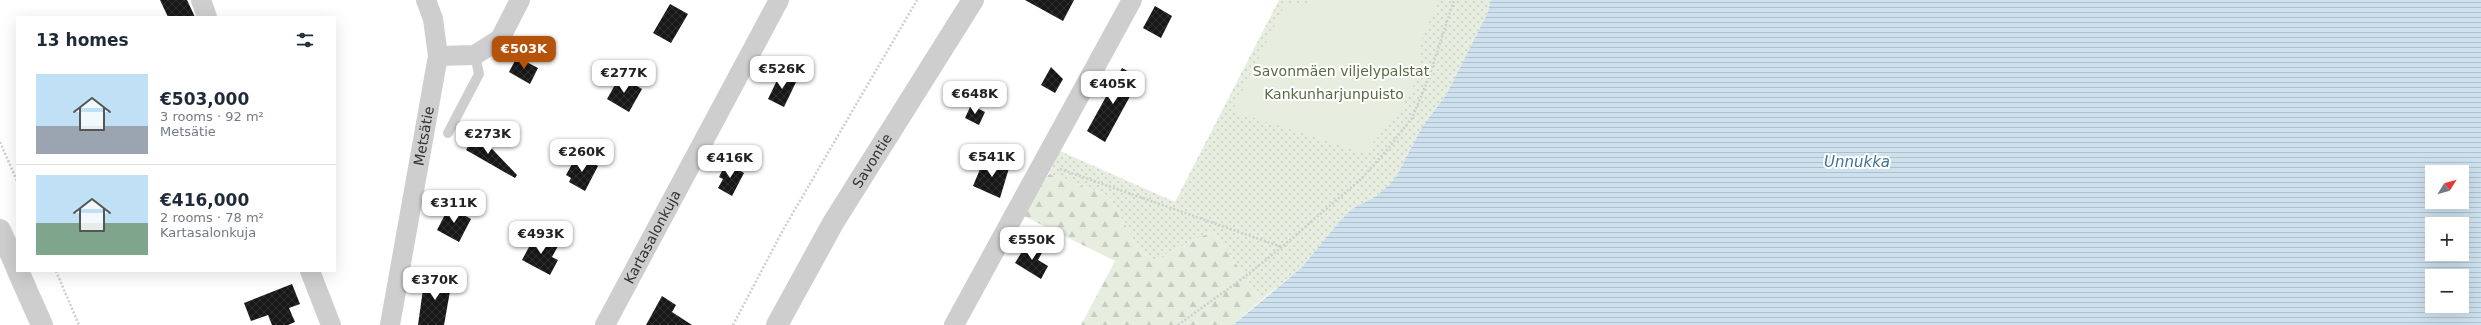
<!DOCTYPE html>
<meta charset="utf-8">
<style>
:root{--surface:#fff;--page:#f6f6f7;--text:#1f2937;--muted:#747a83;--line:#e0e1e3;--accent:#b45309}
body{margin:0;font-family:"DejaVu Sans",sans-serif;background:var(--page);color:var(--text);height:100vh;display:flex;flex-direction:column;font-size:15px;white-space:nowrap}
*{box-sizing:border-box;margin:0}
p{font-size:13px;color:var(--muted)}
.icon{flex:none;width:22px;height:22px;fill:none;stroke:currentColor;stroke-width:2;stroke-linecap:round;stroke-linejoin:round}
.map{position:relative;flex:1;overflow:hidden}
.details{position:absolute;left:16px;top:16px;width:320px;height:256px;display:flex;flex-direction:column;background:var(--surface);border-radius:0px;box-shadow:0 4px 16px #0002}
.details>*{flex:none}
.needle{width:26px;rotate:53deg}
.controls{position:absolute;left:2425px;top:165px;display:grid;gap:8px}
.controls a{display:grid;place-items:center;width:44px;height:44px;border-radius:0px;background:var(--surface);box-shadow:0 4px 16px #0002;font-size:20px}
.price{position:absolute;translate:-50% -34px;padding:0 9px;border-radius:8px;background:#fff;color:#222;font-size:13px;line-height:26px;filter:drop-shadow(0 1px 2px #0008)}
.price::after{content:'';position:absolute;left:50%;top:24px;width:12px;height:9px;margin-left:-6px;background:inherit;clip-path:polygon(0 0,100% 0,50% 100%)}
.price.current{background:var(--accent);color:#fff}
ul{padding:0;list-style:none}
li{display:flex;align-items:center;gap:12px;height:100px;padding:0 20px}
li+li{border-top:1px solid var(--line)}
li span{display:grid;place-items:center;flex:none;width:112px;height:80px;border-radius:0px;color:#555}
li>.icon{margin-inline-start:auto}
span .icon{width:48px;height:48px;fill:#fffc;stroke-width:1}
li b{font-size:17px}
h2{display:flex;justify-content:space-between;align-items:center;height:48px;padding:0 20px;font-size:17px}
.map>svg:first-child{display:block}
.grass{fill:url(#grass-dots)}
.forest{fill:url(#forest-firs)}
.garden{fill:#e7eee0}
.water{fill:url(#water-rules);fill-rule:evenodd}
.building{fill:url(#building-cross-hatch)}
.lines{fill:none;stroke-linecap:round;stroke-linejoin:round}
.path{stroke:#cecece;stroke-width:2.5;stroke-dasharray:2 2;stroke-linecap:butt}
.service{stroke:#cecece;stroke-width:10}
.minor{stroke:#cecece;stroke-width:20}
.tertiary{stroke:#cecece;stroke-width:22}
.labels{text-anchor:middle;stroke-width:4;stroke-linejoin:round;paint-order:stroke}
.park-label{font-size:14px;fill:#546d3e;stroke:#fff}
.street-label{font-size:14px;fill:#313131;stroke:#fff}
.water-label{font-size:15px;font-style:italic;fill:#3f7294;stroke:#fff}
</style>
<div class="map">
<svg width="2481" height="325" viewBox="0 0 2481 325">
<defs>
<pattern id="grass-dots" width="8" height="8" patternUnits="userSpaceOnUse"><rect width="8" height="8" fill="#e7eee0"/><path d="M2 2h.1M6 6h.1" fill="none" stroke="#c7cdc1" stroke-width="1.8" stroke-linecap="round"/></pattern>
<pattern id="forest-firs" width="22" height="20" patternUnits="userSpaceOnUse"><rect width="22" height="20" fill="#e7eee0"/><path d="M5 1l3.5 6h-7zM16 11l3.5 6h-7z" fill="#c7cdc1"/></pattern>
<pattern id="water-rules" width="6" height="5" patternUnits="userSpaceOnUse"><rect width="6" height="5" fill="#cde0ed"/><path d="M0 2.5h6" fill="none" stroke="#b0c1cc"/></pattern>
<pattern id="building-cross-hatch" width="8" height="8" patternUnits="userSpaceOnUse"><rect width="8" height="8" fill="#181818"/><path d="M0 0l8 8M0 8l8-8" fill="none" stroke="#313131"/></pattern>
</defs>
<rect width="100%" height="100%" fill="#fff"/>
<path class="grass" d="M1279 0H1491L1487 14 1446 95 1422 127 1397 175 1389 185 1375 197 1352 210 1338 223 1302 267 1261 300 1213 231 1155 260 1139 250 1109 196 1049 174 1060 151 1175 202Z"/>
<path class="forest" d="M1049 174 1109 196 1139 250 1155 260 1213 231 1261 300 1233 325H1081L1115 261 1022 215Z"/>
<path class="garden" d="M1308 0H1439L1421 41 1420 74 1401 109 1365 153 1232 111 1286 2 1305 6Z"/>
<path class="water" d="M1491 0H2481V325H1233L1302 267 1338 223 1352 209 1375 197 1389 185 1397 175 1422 127 1446 95 1487 14ZM2432 172H2462V202H2432ZM2432 224H2462V254H2432ZM2432 276H2462V306H2432Z"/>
<path class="building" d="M160 0H187L195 17H168Z
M1025 0H1074L1063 21Z
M670 4 688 14 671 43 653 33Z
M1155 6 1172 16 1161 38 1143 28Z
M517 57 538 68 530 84 509 72Z
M1051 67 1063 79 1055 93 1041 85Z
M1122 68 1140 78 1105 142 1087 131Z
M781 72 797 80 784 107 768 99Z
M620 76 642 89 629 112 607 99Z
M971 105 985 112 979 125 965 118Z
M476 132 517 175 515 178 466 150Z
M577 155 598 166 585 191 569 182 571 178 566 175Z
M985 157 1009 168 1000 198 973 186Z
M726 163 744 173 732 196 718 188 723 179 719 177Z
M449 207 471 219 459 242 437 230Z
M536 234 558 246 552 257 558 260 550 275 522 260Z
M1028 242 1043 251 1038 260 1048 266 1041 279 1015 263Z
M425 275 452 280 444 325H418Z
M292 284 300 304 289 308 295 322 288 325H272L268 315 251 321 244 303Z
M662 296 676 305 672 312 692 325H646Z"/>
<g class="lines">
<path class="path" d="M0 142 17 181
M1060 169 1282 247
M56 271 79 325
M733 325 783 230 917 0
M1178 325 1243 278 1282 247 1361 179 1387 150 1412 118 1428 80 1454 0"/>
<path class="service" d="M448 133 479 74 475 55"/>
<g class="minor">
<path d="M201 0 207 17"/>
<path d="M438 56 475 55 500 39 520 0"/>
<path d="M310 271 331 325"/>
<path id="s1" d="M390 325 438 56 433 19 426 0"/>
<path id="s2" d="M605 325 779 0"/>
<path d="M954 325 1132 0"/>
</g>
<g class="tertiary">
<path d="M0 230 17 268"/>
<path d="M18 271 42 325"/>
<path id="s3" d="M777 325 833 223 973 0"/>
</g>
</g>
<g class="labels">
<g class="park-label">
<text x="1341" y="76">Savonmäen viljelypalstat</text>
<text x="1334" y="99">Kankunharjunpuisto</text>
</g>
<g class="street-label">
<text dy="5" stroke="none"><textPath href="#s1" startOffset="192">Metsätie</textPath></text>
<text dy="5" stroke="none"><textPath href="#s3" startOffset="190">Savontie</textPath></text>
<text dy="5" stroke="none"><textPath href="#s2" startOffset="100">Kartasalonkuja</textPath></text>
</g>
<g class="water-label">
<text x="1857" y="167">Unnukka</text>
</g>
</g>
</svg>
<div class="controls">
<a><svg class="needle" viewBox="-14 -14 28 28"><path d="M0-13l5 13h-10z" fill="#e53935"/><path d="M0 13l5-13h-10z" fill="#747a83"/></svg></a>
<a>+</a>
<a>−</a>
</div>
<b class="price current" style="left:524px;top:70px">€503K</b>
<b class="price" style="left:782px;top:90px">€526K</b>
<b class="price" style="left:624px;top:94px">€277K</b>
<b class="price" style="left:1113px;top:105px">€405K</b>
<b class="price" style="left:975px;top:115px">€648K</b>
<b class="price" style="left:488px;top:155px">€273K</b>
<b class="price" style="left:582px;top:173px">€260K</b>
<b class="price" style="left:992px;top:178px">€541K</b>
<b class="price" style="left:730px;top:179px">€416K</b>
<b class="price" style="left:454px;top:224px">€311K</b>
<b class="price" style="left:541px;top:255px">€493K</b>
<b class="price" style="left:1032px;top:261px">€550K</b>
<b class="price" style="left:435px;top:301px">€370K</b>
<section class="details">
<h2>13 homes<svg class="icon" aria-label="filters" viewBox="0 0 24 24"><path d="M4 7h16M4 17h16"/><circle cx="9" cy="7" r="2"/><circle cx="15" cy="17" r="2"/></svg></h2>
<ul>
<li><span style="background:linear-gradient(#bfe0f5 65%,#9aa5b1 0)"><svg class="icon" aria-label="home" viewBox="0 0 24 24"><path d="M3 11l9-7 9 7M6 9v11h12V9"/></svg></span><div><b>€503,000</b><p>3 rooms · 92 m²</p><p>Metsätie</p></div></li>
<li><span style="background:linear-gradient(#bfe0f5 60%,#7fa58c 0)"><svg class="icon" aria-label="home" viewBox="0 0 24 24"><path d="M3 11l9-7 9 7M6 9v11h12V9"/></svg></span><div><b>€416,000</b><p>2 rooms · 78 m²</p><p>Kartasalonkuja</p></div></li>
</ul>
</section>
</div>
